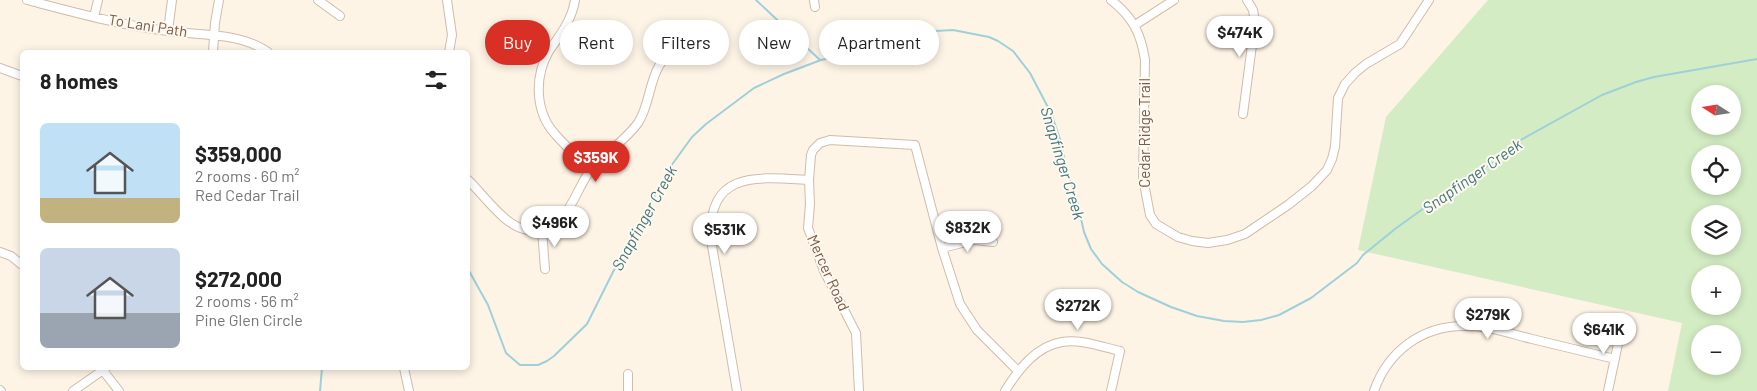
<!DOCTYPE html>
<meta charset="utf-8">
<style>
:root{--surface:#fff;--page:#f2f2f2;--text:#222;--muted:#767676;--accent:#d93025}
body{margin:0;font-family:Barlow,sans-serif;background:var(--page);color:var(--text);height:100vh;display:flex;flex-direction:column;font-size:19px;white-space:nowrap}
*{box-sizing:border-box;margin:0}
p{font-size:16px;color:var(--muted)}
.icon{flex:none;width:28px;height:28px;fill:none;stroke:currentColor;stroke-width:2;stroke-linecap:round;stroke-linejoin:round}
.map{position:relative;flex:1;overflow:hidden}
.side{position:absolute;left:20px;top:50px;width:450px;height:320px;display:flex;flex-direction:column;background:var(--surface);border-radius:8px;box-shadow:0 2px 8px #0003}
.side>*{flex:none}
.banner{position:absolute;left:485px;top:20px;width:475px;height:45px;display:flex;gap:10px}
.needle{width:32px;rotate:282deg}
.tools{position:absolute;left:1691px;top:85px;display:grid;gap:10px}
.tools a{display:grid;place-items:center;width:50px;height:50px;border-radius:50%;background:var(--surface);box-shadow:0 2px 8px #0003;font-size:25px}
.price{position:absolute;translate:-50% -42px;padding:0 11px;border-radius:18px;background:#fff;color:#222;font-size:16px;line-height:32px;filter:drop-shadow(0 1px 2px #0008)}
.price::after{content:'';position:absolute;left:50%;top:30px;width:15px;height:11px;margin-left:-8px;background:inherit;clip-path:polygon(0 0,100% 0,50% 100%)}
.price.current{background:var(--accent);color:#fff}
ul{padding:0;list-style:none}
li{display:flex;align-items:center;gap:15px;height:125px;padding:0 20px}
li span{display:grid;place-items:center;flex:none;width:140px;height:100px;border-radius:8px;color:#555}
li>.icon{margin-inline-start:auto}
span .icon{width:60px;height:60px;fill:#fffc;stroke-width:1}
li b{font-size:21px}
h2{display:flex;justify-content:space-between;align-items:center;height:60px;padding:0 20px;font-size:21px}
.tag{padding:0 18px;border-radius:22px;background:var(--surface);box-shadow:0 2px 8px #0003;font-size:18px;line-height:45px}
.tag.current{background:var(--accent);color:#fff}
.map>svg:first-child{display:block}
.green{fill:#d3ecc3;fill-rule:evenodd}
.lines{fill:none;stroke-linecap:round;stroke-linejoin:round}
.stream{stroke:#9fd0da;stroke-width:2}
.minor-casing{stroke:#cfbcab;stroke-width:10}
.minor{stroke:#fff;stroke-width:8}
.labels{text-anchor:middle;stroke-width:4;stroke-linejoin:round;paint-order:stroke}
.street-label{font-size:15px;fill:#785b49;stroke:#fff8ed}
.water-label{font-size:16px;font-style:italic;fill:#3f7884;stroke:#fff8ed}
</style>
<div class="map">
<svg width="1757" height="391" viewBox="0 0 1757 391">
<rect width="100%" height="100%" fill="#fdf4e6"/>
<path class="green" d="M1488 0H1757V391H1668L1682 323 1358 250 1386 117ZM1700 94H1732V126H1700ZM1700 154H1732V186H1700ZM1700 214H1732V246H1700ZM1700 274H1732V306H1700ZM1700 334H1732V366H1700Z"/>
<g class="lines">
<path class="stream" d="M756 0 820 60
M468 269 488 305 506 353 520 365H538L547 361 554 356 587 324 613 272 671 166 692 137 706 124 754 88 784 74 821 60 890 45 935 31 953 30 989 37 998 41 1013 51 1030 73 1051 113 1060 139 1067 171 1076 196 1084 232 1091 249 1102 264 1122 282 1138 292 1171 307 1197 316 1224 321 1243 322 1261 320 1279 315 1311 298 1357 263 1363 255 1395 229 1442 195 1508 153 1519 141 1602 95 1636 82 1654 77 1757 59
M320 391 322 368"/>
<defs>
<path id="minor" d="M27 0C73 12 120 25 168 31 202 36 239 32 268 52
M318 0 340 16
M447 0 452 35 449 52
M575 0C572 20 560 35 549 51 534 77 535 112 555 134 566 147 579 158 591 169
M814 0 815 7
M1111 0C1133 17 1141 34 1145 60L1143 178 1150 215 1156 224 1178 237 1192 241 1208 243 1227 240 1245 234 1288 205 1312 186 1327 170 1332 159 1335 147 1338 98 1345 84 1355 73 1366 64 1400 44 1429 0
M94 17 98 0
M1135 25 1174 0
M168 31 172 0
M213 52 215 23 219 0
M0 68 22 76
M1243 114 1255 22 1253 10 1247 0
M468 180C485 196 505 227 528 230 569 235 573 191 592 168 606 152 625 141 638 123 649 107 649 83 659 66 663 59 669 54 674 49 680 42 684 34 689 27
M542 230 545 269
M942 248 974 240 993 242
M0 252 11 256 22 265
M101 368 119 391
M404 368 409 391
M0 390 1 391
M73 391 106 368
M628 391V374
M737 391 711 240C707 170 757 177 809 180
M859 391 856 333 824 271 808 228 810 204 809 180 811 155 813 150 820 143 830 140 915 145 942 248 960 304 977 330 1018 371
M1005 391C1018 370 1036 346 1062 342 1081 339 1102 347 1120 351L1111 391
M1374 391C1388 351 1422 326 1464 326 1487 325 1511 334 1532 339 1560 346 1587 352 1615 359
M1608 391 1622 325"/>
</defs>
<use href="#minor" class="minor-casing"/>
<use href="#minor" class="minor"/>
</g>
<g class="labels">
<g class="street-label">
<text transform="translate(148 26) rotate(9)" y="5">To Lani Path</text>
<text transform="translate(1145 133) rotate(-90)" y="5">Cedar Ridge Trail</text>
<text transform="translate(828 273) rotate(66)" y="5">Mercer Road</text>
</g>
<g class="water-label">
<text transform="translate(1063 163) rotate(73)" y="6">Snapfinger Creek</text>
<text transform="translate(1472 176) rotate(-35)" y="6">Snapfinger Creek</text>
<text transform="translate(644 218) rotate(-61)" y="6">Snapfinger Creek</text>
</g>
</g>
</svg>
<div class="tools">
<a><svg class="needle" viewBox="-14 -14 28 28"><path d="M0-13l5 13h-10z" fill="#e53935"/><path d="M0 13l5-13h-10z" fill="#767676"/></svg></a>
<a><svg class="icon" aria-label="locate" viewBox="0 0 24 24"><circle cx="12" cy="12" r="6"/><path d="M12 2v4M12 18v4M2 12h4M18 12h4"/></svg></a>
<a><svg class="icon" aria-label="layers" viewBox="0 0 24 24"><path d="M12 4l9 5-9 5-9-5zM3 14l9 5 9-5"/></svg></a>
<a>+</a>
<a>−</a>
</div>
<b class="price" style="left:1240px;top:58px">$474K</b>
<b class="price current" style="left:596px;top:183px">$359K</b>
<b class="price" style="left:555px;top:248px">$496K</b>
<b class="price" style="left:968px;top:253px">$832K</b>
<b class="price" style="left:725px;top:255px">$531K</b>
<b class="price" style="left:1078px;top:331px">$272K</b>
<b class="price" style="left:1488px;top:340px">$279K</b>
<b class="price" style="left:1604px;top:355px">$641K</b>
<div class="banner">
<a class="tag current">Buy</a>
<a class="tag">Rent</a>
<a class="tag">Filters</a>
<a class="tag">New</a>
<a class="tag">Apartment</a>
</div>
<section class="side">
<h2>8 homes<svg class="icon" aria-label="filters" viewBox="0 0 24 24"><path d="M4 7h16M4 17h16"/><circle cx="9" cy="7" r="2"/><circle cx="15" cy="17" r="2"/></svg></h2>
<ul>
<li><span style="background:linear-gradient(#bfe0f5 75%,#c2b280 0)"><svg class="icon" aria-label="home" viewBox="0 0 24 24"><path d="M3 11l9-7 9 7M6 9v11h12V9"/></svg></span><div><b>$359,000</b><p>2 rooms · 60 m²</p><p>Red Cedar Trail</p></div></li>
<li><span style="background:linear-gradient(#c9d6e8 65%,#9aa5b1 0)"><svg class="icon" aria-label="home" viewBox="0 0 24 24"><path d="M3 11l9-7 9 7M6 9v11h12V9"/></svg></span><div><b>$272,000</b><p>2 rooms · 56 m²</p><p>Pine Glen Circle</p></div></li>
</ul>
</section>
</div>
